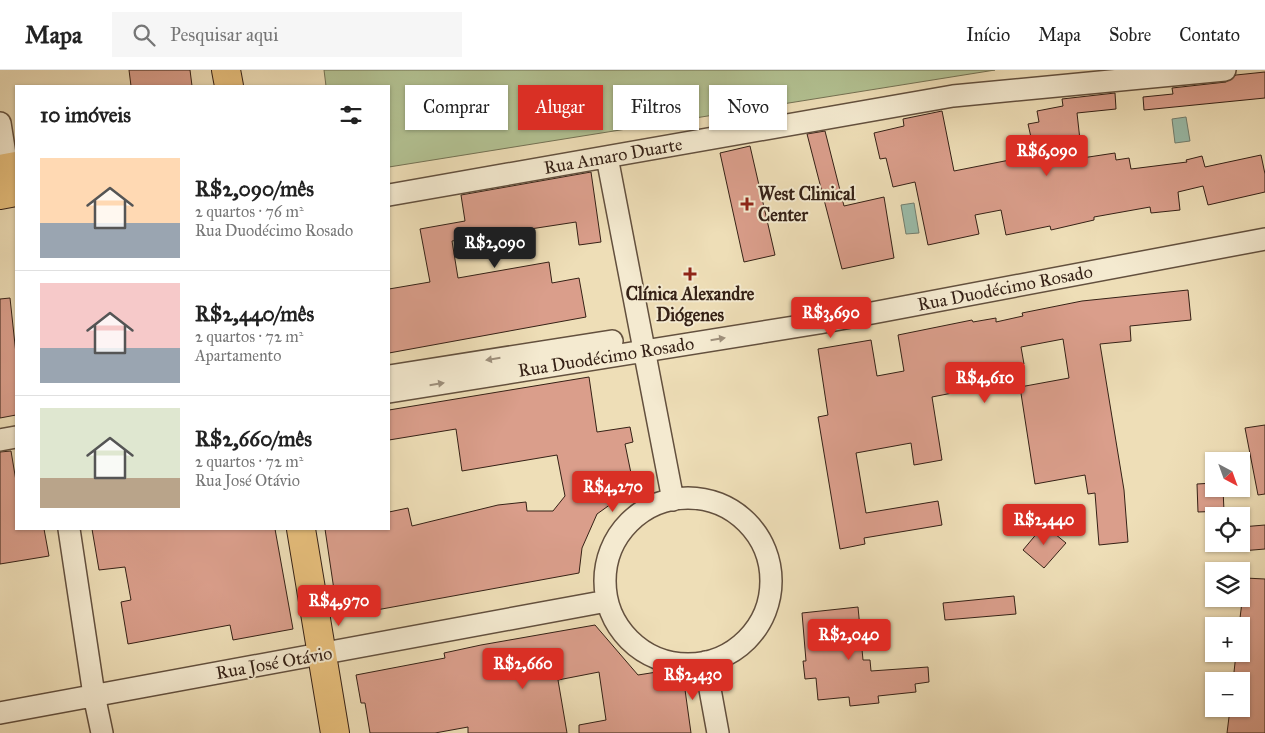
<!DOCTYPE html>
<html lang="pt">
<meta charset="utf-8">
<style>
:root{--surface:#fff;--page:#f6f6f6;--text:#222;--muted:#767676;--line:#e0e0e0;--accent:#d93025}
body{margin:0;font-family:"IM FELL Great Primer",serif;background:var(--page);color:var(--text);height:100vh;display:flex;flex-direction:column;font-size:19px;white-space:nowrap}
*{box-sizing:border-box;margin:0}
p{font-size:16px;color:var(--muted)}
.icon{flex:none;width:28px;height:28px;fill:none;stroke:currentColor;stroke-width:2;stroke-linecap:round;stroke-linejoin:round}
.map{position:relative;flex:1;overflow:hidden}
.details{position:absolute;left:15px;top:15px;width:375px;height:445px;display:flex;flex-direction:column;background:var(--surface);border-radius:0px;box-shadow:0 1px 4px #0004}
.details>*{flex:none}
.top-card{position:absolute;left:405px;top:15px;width:475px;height:45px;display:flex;gap:10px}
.needle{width:32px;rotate:139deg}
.fabs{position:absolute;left:1205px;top:382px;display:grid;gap:10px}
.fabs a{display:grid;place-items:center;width:45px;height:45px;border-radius:0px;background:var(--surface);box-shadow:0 1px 4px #0004;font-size:25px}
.price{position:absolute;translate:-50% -42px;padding:0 11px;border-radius:5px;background:var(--accent);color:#fff;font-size:16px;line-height:32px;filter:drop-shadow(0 1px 2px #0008)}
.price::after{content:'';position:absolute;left:50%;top:30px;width:15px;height:11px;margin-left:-8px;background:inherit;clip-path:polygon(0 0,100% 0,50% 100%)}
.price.current{background:#222;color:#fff}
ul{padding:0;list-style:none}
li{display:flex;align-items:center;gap:15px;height:125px;padding:0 25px}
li+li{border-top:1px solid var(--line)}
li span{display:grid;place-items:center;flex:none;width:140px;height:100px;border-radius:0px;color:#555}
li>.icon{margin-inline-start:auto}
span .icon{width:60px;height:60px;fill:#fffc;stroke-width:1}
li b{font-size:21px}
h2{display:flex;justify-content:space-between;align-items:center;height:60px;padding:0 25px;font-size:21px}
.pill{padding:0 18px;border-radius:0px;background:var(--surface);box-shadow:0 1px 4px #0004;font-size:18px;line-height:45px}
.pill.current{background:var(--accent);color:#fff}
header{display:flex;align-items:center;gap:30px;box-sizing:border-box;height:70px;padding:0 25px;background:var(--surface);border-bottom:1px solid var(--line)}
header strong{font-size:24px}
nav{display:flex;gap:28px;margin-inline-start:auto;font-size:18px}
.search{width:350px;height:45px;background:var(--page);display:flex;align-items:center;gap:12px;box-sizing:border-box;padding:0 18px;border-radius:0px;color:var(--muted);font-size:19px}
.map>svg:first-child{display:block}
.green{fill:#b3c293;stroke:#747254}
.water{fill:#9abcaa;stroke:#727e6f}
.building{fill:#da9e8b;stroke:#352116}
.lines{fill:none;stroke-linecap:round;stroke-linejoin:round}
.minor-casing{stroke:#63503e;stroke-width:24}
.major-casing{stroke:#352116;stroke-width:30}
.minor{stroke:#f4ead0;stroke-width:21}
.major{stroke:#e7bf7c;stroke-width:28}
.oneway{fill:#9e907c}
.poi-dot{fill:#8f2418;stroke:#f4ead0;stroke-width:2}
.labels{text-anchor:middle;stroke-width:4;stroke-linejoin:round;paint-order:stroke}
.street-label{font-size:18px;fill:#352116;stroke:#f4ead0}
.poi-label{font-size:18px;font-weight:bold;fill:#352116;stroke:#f4ead0;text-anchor:start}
</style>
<header>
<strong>Mapa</strong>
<div class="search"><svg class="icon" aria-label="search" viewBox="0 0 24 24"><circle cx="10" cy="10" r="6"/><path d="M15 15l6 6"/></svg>Pesquisar aqui</div>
<nav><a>Início</a><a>Mapa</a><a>Sobre</a><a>Contato</a></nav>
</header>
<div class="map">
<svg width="1265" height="663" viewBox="0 0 1265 663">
<rect width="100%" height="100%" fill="#eedeb7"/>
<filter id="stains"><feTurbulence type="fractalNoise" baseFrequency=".004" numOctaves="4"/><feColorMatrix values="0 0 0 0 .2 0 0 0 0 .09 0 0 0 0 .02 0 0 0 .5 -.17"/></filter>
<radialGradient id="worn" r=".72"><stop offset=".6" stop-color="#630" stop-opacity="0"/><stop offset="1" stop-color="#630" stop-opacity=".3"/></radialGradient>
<path class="green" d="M324 0H995L389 97V16H326Z"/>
<path class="water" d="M1186 47 1190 71 1175 73 1172 49Z
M914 133 919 163 906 164 901 135Z"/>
<path class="building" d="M129 0H190L192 16H131Z
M1265 2V28L1144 40 1143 27 1173 24 1172 18 1226 12 1236 5Z
M1115 23 1116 39 1077 43 1082 88 1115 83 1116 90 1129 88 1131 99 1187 92 1186 90 1202 86 1205 97 1261 85 1265 104V122L1208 135 1203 116 1178 122 1180 140 1151 143 1150 137 1094 147V150L1051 160 1050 156 1006 165 1001 140 975 145 979 164 928 175 915 112 893 117 886 88 880 89 874 63 904 56 903 49 942 41 954 101 1035 85 1028 54 1039 52 1037 41 1063 36 1062 29Z
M825 61 844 136 884 127 894 188 842 199 807 64Z
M750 76 775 185 744 192 720 83Z
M591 102 601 172 579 175 576 152 452 171 458 208 549 192 552 213 579 208 586 247 389 283V219L430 212 420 159 465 151 461 125Z
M1188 220 1191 250 1130 256 1131 271 1100 274 1124 420 1128 472 1099 475 1095 423 1088 424 1085 405 1035 414 1020 317 1069 308 1063 269 1021 277 1024 294 987 301 988 309 981 310 983 317 932 327 942 390 914 395 911 373 856 383 866 443 938 431 942 455 864 468 865 474 840 479 818 347 828 345 818 279 871 270 877 306 904 301 898 265 972 250 973 252 996 248V252L1023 246 1022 243 1082 231Z
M10 228 16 284V345L0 348V229Z
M589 307 597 362 630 357 633 372 625 374 633 413 603 419 611 434 597 444 582 478 579 503 338 547 325 459H389V442L408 438 412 456 498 435 526 432 527 441H553L565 426 557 385 462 401 456 359 389 370V340Z
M1265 355V424L1258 425 1245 358Z
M11 381 16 411V459H44L49 486 0 494V382Z
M1214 413V419H1223L1224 441 1198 442 1197 414Z
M1044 455 1066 473 1044 498 1023 480Z
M1265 455V479L1241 481V457Z
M92 459H275L293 559 233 570 230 555 128 574 121 532 131 530 125 497 99 500Z
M1245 508 1265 509V663H1227L1230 639H1241V611H1233L1236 584H1241V556H1239Z
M1014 526 1016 544 945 550 943 533Z
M858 537 863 590H870L871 601 928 597 929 612 915 614 916 622 878 626 879 633 850 636 849 627 818 630 816 608 805 609 803 591H806L802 543Z
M595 555 638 605 682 598 691 663H579V655L606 650 599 602 558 610 567 663H468V657L435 663H370L365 633H361L356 605 445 588 444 583 481 575Z"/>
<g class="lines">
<defs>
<path id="minor" d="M0 53 7 97
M607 87 673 430
M389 125 953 26 1225 0
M389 306 612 271
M389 322 819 253 1265 169
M0 370 16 367
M605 511a83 83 0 1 1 166 0a83 83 0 1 1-166 0Z
M69 459 94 625 102 663
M705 592 718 663
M0 643 607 531"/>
<path id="major" d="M226 0 229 16
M0 99 16 96
M0 125 16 122
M301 459 335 663"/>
</defs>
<use href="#minor" class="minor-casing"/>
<use href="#major" class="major-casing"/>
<use href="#minor" class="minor"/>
<use href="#major" class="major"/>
</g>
<defs><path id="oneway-solid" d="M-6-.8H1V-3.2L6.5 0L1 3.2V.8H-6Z" transform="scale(1.25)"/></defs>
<g class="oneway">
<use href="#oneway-solid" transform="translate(718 269) rotate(-9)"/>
<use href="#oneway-solid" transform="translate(493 289) rotate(171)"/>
<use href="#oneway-solid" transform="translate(437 314) rotate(-9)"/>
</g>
<g class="poi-dot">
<path d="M744.5 126.5h5v5h5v5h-5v5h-5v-5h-5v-5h5z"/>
<path d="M687.5 196.5h5v5h5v5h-5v5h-5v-5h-5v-5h5z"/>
</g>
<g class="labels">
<g class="street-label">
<text transform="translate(613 86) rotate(-10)" y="6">Rua Amaro Duarte</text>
<text transform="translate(1005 218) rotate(-11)" y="6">Rua Duodécimo Rosado</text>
<text transform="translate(606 287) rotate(-9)" y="6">Rua Duodécimo Rosado</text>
<text transform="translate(274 593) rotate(-10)" y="6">Rua José Otávio</text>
</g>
<g class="poi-label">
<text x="758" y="130">West Clinical<tspan x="758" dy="21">Center</tspan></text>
<text x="690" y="230" text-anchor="middle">Clínica Alexandre<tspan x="690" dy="21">Diógenes</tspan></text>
</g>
</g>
<rect width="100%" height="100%" filter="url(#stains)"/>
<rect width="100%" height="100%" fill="url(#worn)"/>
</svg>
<div class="fabs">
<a><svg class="needle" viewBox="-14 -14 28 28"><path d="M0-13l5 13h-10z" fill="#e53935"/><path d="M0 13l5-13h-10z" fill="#767676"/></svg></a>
<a><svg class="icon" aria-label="locate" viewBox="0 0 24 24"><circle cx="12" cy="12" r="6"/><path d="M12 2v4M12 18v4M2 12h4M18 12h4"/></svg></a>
<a><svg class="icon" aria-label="layers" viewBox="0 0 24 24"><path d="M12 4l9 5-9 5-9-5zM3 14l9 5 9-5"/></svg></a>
<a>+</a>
<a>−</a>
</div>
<b class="price" style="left:1047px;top:107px">R$6,090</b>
<b class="price current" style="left:495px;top:199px">R$2,090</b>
<b class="price" style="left:831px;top:269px">R$3,690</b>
<b class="price" style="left:985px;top:334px">R$4,610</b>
<b class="price" style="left:613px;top:443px">R$4,270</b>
<b class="price" style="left:1044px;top:476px">R$2,440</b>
<b class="price" style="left:339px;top:557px">R$4,970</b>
<b class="price" style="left:849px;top:591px">R$2,040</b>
<b class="price" style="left:523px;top:620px">R$2,660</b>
<b class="price" style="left:693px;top:631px">R$2,430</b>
<div class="top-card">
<a class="pill">Comprar</a>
<a class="pill current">Alugar</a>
<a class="pill">Filtros</a>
<a class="pill">Novo</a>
</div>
<section class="details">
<h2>10 imóveis<svg class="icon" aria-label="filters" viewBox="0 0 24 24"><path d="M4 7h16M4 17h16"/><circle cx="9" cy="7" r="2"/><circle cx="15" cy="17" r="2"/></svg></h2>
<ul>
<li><span style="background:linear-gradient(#ffd9b3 65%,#9aa5b1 0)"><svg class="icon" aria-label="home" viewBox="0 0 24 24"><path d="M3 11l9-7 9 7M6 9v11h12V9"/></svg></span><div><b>R$2,090/mês</b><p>2 quartos · 76 m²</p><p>Rua Duodécimo Rosado</p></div></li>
<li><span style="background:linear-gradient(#f6c9c9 65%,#9aa5b1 0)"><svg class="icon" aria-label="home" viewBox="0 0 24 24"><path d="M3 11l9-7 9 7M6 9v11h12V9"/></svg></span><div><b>R$2,440/mês</b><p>2 quartos · 72 m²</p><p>Apartamento</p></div></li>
<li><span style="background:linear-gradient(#dfe7d0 70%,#b9a48a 0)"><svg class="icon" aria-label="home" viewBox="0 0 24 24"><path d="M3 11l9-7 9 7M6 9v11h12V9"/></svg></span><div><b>R$2,660/mês</b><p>2 quartos · 72 m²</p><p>Rua José Otávio</p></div></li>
</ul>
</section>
</div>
